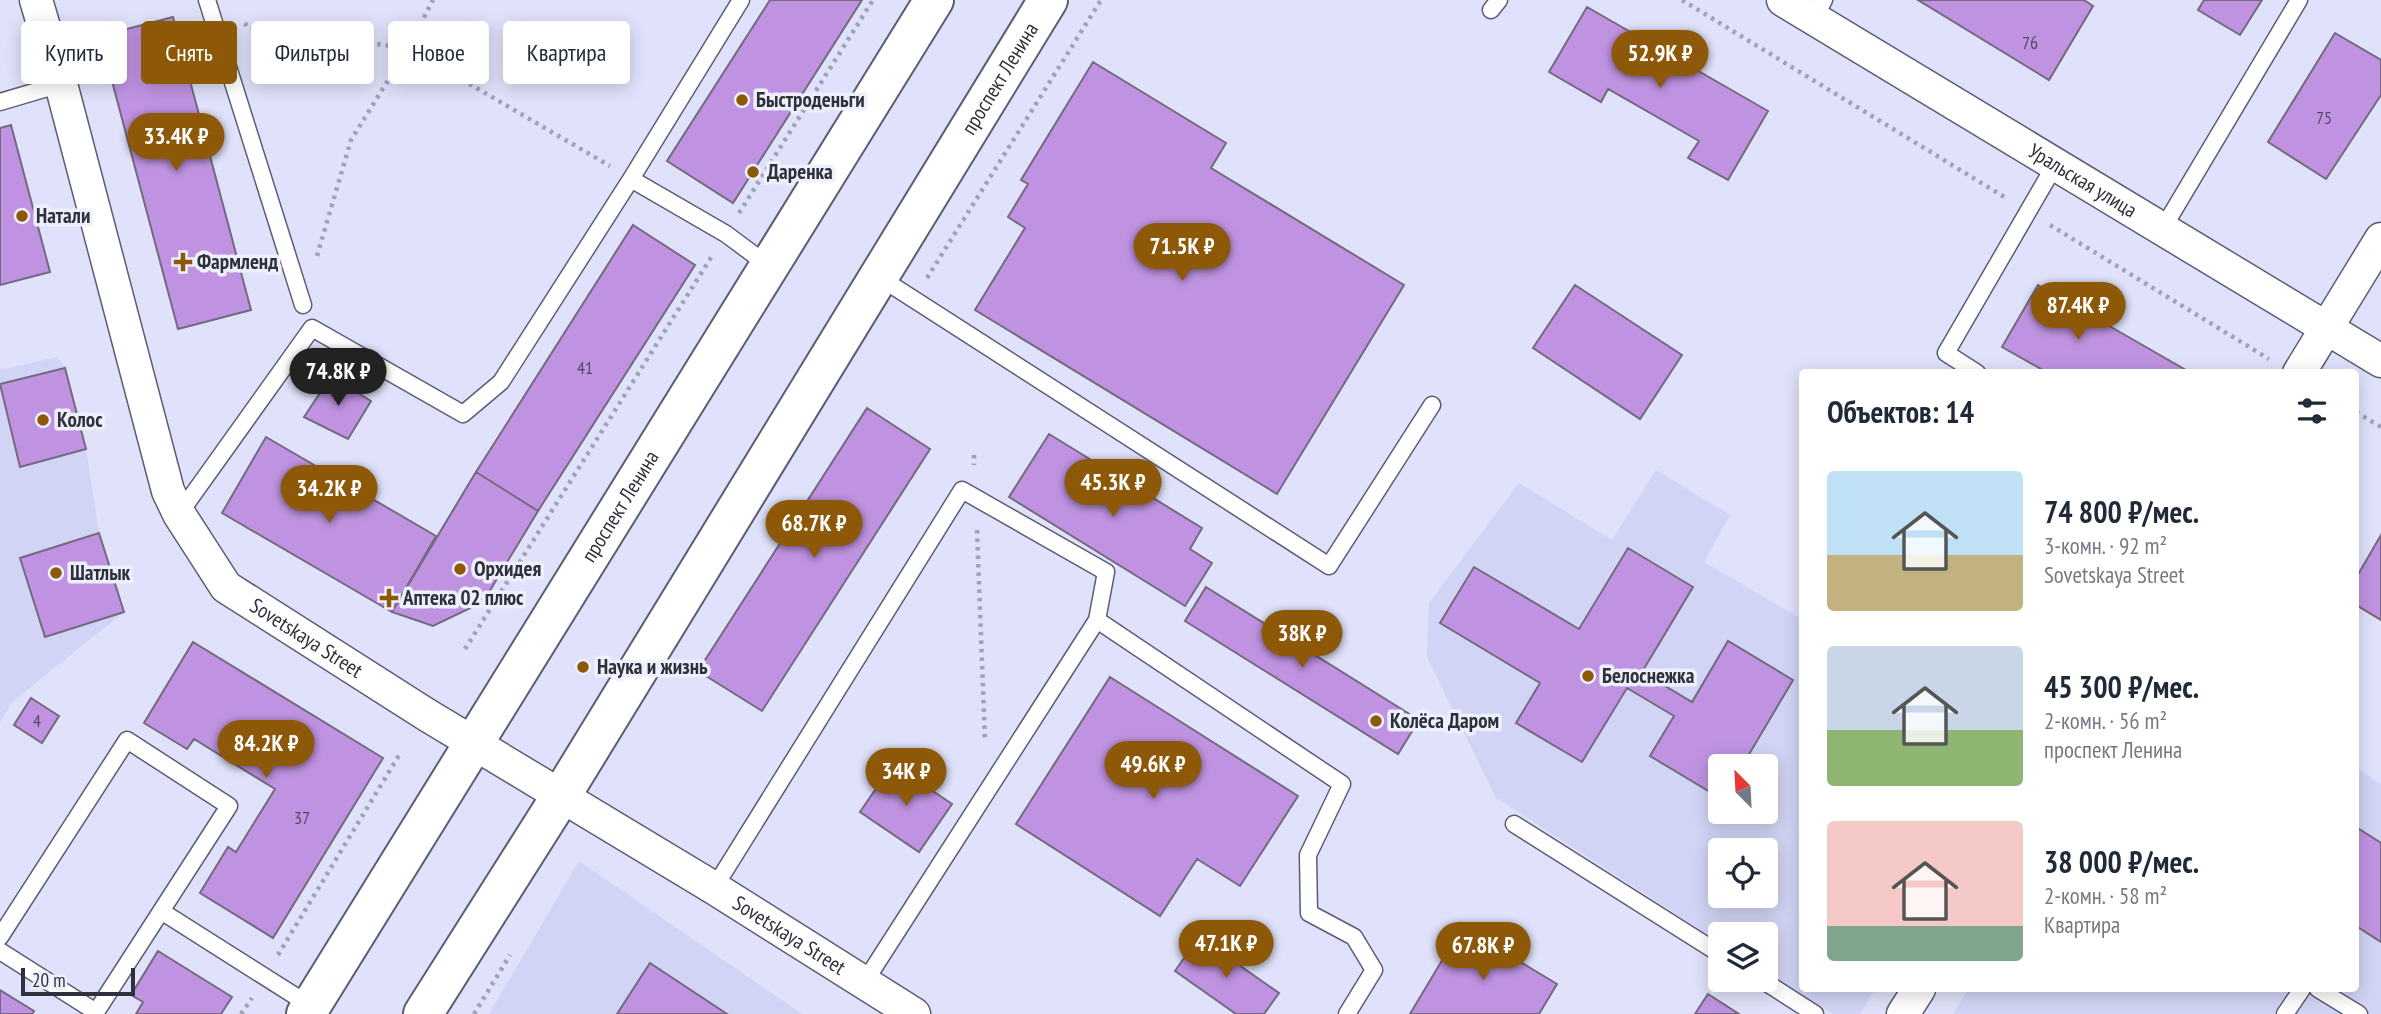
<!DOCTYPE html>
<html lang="ru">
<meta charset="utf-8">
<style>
:root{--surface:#fff;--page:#f6f6f7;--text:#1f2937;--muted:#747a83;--accent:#8d5808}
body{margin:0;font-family:"PT Sans Narrow",sans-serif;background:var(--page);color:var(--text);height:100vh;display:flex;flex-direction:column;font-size:26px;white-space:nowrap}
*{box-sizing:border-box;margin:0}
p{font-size:23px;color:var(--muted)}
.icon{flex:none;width:38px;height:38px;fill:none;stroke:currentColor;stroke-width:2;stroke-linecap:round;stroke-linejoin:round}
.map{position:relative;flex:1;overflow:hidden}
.side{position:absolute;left:1799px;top:369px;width:560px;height:623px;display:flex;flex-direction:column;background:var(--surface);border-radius:7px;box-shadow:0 4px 18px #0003}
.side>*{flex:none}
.guide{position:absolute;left:21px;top:21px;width:665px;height:63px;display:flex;gap:14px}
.needle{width:46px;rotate:336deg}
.tools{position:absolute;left:1708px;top:754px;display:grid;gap:14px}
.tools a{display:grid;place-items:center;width:70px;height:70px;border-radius:7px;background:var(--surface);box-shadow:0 4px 18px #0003;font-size:35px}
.scale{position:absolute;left:21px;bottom:18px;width:114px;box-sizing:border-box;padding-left:7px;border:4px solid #2f313a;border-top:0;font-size:19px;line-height:24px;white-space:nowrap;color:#2f313a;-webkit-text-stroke:5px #eef0ff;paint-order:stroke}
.price{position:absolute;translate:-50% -60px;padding:0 16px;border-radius:24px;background:var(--accent);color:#fff;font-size:23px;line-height:46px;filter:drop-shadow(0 2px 4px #0008)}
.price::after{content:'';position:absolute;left:50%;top:42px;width:21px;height:16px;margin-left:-10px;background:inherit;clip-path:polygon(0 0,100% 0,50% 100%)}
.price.selected{background:#222;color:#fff}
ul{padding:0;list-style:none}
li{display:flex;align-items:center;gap:21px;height:175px;padding:0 28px}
li span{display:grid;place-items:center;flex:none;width:196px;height:140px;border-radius:7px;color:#555}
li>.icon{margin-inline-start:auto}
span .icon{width:84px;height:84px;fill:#fffc;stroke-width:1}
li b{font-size:30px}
h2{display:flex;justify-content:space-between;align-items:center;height:84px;padding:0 28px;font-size:30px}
.pill{padding:0 24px;border-radius:7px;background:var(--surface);box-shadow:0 4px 18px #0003;font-size:24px;line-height:63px}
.pill.selected{background:var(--accent);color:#fff}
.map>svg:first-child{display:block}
.built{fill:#d1d4f4;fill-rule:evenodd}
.building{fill:#bf93e1;stroke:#74697e;stroke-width:2}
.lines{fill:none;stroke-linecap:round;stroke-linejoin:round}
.lane-casing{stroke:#5b5d72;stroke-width:19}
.street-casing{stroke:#5b5d72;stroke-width:35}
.secondary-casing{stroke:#5b5d72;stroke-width:42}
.path{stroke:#a0a3b5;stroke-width:4.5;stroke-dasharray:3.5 5;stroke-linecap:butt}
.lane{stroke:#fff;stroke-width:16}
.street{stroke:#fff;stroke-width:32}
.secondary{stroke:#fff;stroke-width:38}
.poi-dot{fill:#8d5808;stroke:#eef0ff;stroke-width:2.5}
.labels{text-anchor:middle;stroke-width:7;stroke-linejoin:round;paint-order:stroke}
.number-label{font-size:18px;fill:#534a64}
.street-label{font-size:21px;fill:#2f313a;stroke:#eef0ff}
.poi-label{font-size:21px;font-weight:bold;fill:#2f313a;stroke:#eef0ff;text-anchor:start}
</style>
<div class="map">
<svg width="2381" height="1014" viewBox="0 0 2381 1014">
<rect width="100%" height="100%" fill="#dfe2fa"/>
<path class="built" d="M57 357 65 368 86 449 99 533 124 612 12 702 0 722V370Z
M1656 470 1730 515 1704 562 1802 619V989H1875L1860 1014H1833L1766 971V934H1720V942L1496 798 1427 657 1429 603 1519 483 1612 540ZM1720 766H1766V812H1720ZM1720 850H1766V896H1720Z
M2356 768 2381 784V1014H1953L1968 989H2356Z
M579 861 802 1014H489Z"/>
<path class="building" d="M770 0H862L733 203 667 161Z
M1918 0H2084L2093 6 2049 80Z
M2204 0H2262L2240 35 2198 10Z
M1587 7 1768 111 1728 180 1688 158 1699 141 1608 89 1601 102 1549 72Z
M173 17 251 310 178 329 100 36Z
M2335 33 2381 60V95L2326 179 2268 142Z
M1093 62 1226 143 1211 168 1404 285 1277 494 975 310 1025 228 1008 217 1028 184 1021 180Z
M11 125 50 272 0 285V128Z
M633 225 695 265 538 511 476 472Z
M1575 285 1682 355 1640 419 1533 348Z
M2038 285 2191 373H2048L2002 347Z
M65 368 86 449 20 467 0 384Z
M331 376 371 401 348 439 304 417Z
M867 408 930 449 762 711 698 671Z
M1049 434 1202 528 1190 549 1212 563 1185 606 1009 497Z
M266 437 436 536 392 612 222 513Z
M476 472 538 511 483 602 433 626 392 612Z
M99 533 124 612 45 637 20 558Z
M2381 535V620L2356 605V578Z
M1628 548 1693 587 1642 672 1692 702 1728 641 1793 680 1742 766H1720V798L1650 756 1674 716 1627 688 1582 762 1516 723 1540 683 1440 623 1474 567 1579 629Z
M1206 587 1419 720 1398 754 1185 621Z
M193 642 383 758 273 938 200 893 228 847 236 852 275 789 194 739 187 749 144 723Z
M1110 677 1298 796 1240 886 1197 859 1160 916 1016 824Z
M31 698 59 716 42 743 14 725Z
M893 764 952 804 919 852 860 812Z
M2356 827 2381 843V942L2356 926Z
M1462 927 1557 984 1539 1014H1410Z
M1199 937 1279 993 1264 1014H1236L1175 971Z
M158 951 232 997 221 1014H136L143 1002 131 995Z
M650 963 727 1014H617Z
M0 990 34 1011 32 1014H0Z
M1708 994 1739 1014H1695Z"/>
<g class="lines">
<defs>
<path id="lane" d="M207 0 303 305
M1491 10 1499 0
M1813 19 1824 0
M0 102 61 84
M631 179 726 234 769 266
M2162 230 2299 0
M879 277 1329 566 1432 405
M1977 373 1946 353 2055 165
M179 514 312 328 463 414 501 382 631 179 741 0
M1514 824 1720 954
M714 888 962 490 1106 572 1097 620
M161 911 311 1006
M0 937 127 740 229 806 96 1012 0 951
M1762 980 1815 1014
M864 983 1097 620 1342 784 1308 855 1309 913 1354 937 1374 970 1347 1014
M2318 989 2359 1014
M2285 1014 2302 989"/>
<g id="street">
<path id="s1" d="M36 0 61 84 168 491 179 514 226 587 427 715 714 888 914 1014"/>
<path id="s2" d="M1783 0 2381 361"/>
<path d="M2299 373 2381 239"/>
<path d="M1903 1014 1919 989"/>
</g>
<g id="secondary">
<path id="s3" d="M306 1014 934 0"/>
<path id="s4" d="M423 1014 561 796 1048 0"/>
</g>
</defs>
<use href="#lane" class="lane-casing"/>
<use href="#street" class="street-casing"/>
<use href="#secondary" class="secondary-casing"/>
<path class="path" d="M1682 0 2006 198
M245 23 248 28 408 48 610 166
M739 213 873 0
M2050 225 2269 359
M317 256 351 140 408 48 433 0
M927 278 1101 0
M2356 412 2381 427
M974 455V465
M977 530 985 741
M465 649 712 256
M278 955 401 752
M241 1014 252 998
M474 1014 510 955"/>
<use href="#lane" class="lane"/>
<use href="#street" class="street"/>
<use href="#secondary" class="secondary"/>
</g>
<g class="poi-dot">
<circle cx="742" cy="100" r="7"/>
<circle cx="753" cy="172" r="7"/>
<circle cx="22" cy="216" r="7"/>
<path d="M179.5 251.5h7v7h7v7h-7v7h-7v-7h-7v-7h7z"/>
<circle cx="43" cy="420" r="7"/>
<circle cx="460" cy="569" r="7"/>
<circle cx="56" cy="573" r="7"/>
<path d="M385.5 587.5h7v7h7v7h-7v7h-7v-7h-7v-7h7z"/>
<circle cx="583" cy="667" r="7"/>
<circle cx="1588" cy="676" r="7"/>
<circle cx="1376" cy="721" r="7"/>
</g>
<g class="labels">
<g class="number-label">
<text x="2030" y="49">76</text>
<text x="2324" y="124">75</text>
<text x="585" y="374">41</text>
<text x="37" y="727">4</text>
<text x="302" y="824">37</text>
</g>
<g class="street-label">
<text dy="7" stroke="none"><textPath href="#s4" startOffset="1099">проспект Ленина</textPath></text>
<text dy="7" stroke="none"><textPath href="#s2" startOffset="350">Уральская улица</textPath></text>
<text dy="7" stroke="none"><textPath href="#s3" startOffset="597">проспект Ленина</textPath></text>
<text dy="7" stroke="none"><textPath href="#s1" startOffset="716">Sovetskaya Street</textPath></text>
<text dy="7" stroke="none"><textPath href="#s1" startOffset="1283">Sovetskaya Street</textPath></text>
</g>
<g class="poi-label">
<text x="756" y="107">Быстроденьги</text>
<text x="767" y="179">Даренка</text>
<text x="36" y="223">Натали</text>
<text x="197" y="269">Фармленд</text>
<text x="57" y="427">Колос</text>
<text x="474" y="576">Орхидея</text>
<text x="70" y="580">Шатлык</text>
<text x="403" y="605">Аптека 02 плюс</text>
<text x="597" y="674">Наука и жизнь</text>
<text x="1602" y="683">Белоснежка</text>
<text x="1390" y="728">Колёса Даром</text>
</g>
</g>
</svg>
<div class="tools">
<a><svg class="needle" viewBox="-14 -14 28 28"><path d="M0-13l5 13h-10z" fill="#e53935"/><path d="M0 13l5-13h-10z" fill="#747a83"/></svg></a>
<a><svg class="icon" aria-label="locate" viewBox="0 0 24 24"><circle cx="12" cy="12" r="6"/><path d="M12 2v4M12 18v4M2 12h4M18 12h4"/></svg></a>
<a><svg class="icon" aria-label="layers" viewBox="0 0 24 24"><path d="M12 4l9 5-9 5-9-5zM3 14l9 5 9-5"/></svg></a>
</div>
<div class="scale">20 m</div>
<b class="price" style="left:1660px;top:90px">52.9K ₽</b>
<b class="price" style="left:176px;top:173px">33.4K ₽</b>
<b class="price" style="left:1182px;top:283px">71.5K ₽</b>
<b class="price" style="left:2078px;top:342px">87.4K ₽</b>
<b class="price selected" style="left:338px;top:408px">74.8K ₽</b>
<b class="price" style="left:1113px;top:519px">45.3K ₽</b>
<b class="price" style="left:329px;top:525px">34.2K ₽</b>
<b class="price" style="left:814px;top:560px">68.7K ₽</b>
<b class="price" style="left:1302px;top:670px">38K ₽</b>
<b class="price" style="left:266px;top:780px">84.2K ₽</b>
<b class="price" style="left:1153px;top:801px">49.6K ₽</b>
<b class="price" style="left:906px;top:808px">34K ₽</b>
<b class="price" style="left:1226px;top:980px">47.1K ₽</b>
<b class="price" style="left:1483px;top:982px">67.8K ₽</b>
<div class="guide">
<a class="pill">Купить</a>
<a class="pill selected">Снять</a>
<a class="pill">Фильтры</a>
<a class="pill">Новое</a>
<a class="pill">Квартира</a>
</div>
<section class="side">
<h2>Объектов: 14<svg class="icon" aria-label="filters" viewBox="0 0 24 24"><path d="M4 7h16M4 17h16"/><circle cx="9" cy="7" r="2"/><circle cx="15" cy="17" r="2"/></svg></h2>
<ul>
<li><span style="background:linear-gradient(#bfe0f5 60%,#c2b280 0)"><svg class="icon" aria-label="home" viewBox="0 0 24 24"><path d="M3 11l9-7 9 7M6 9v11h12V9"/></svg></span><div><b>74 800 ₽/мес.</b><p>3-комн. · 92 m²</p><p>Sovetskaya Street</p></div></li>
<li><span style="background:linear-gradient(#c9d6e8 60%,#8fb573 0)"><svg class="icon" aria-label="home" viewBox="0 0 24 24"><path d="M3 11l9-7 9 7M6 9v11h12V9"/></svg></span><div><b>45 300 ₽/мес.</b><p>2-комн. · 56 m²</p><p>проспект Ленина</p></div></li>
<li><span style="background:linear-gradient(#f6c9c9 75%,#7fa58c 0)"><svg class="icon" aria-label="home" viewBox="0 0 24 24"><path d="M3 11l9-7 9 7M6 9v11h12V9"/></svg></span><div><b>38 000 ₽/мес.</b><p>2-комн. · 58 m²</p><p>Квартира</p></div></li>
</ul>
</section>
</div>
